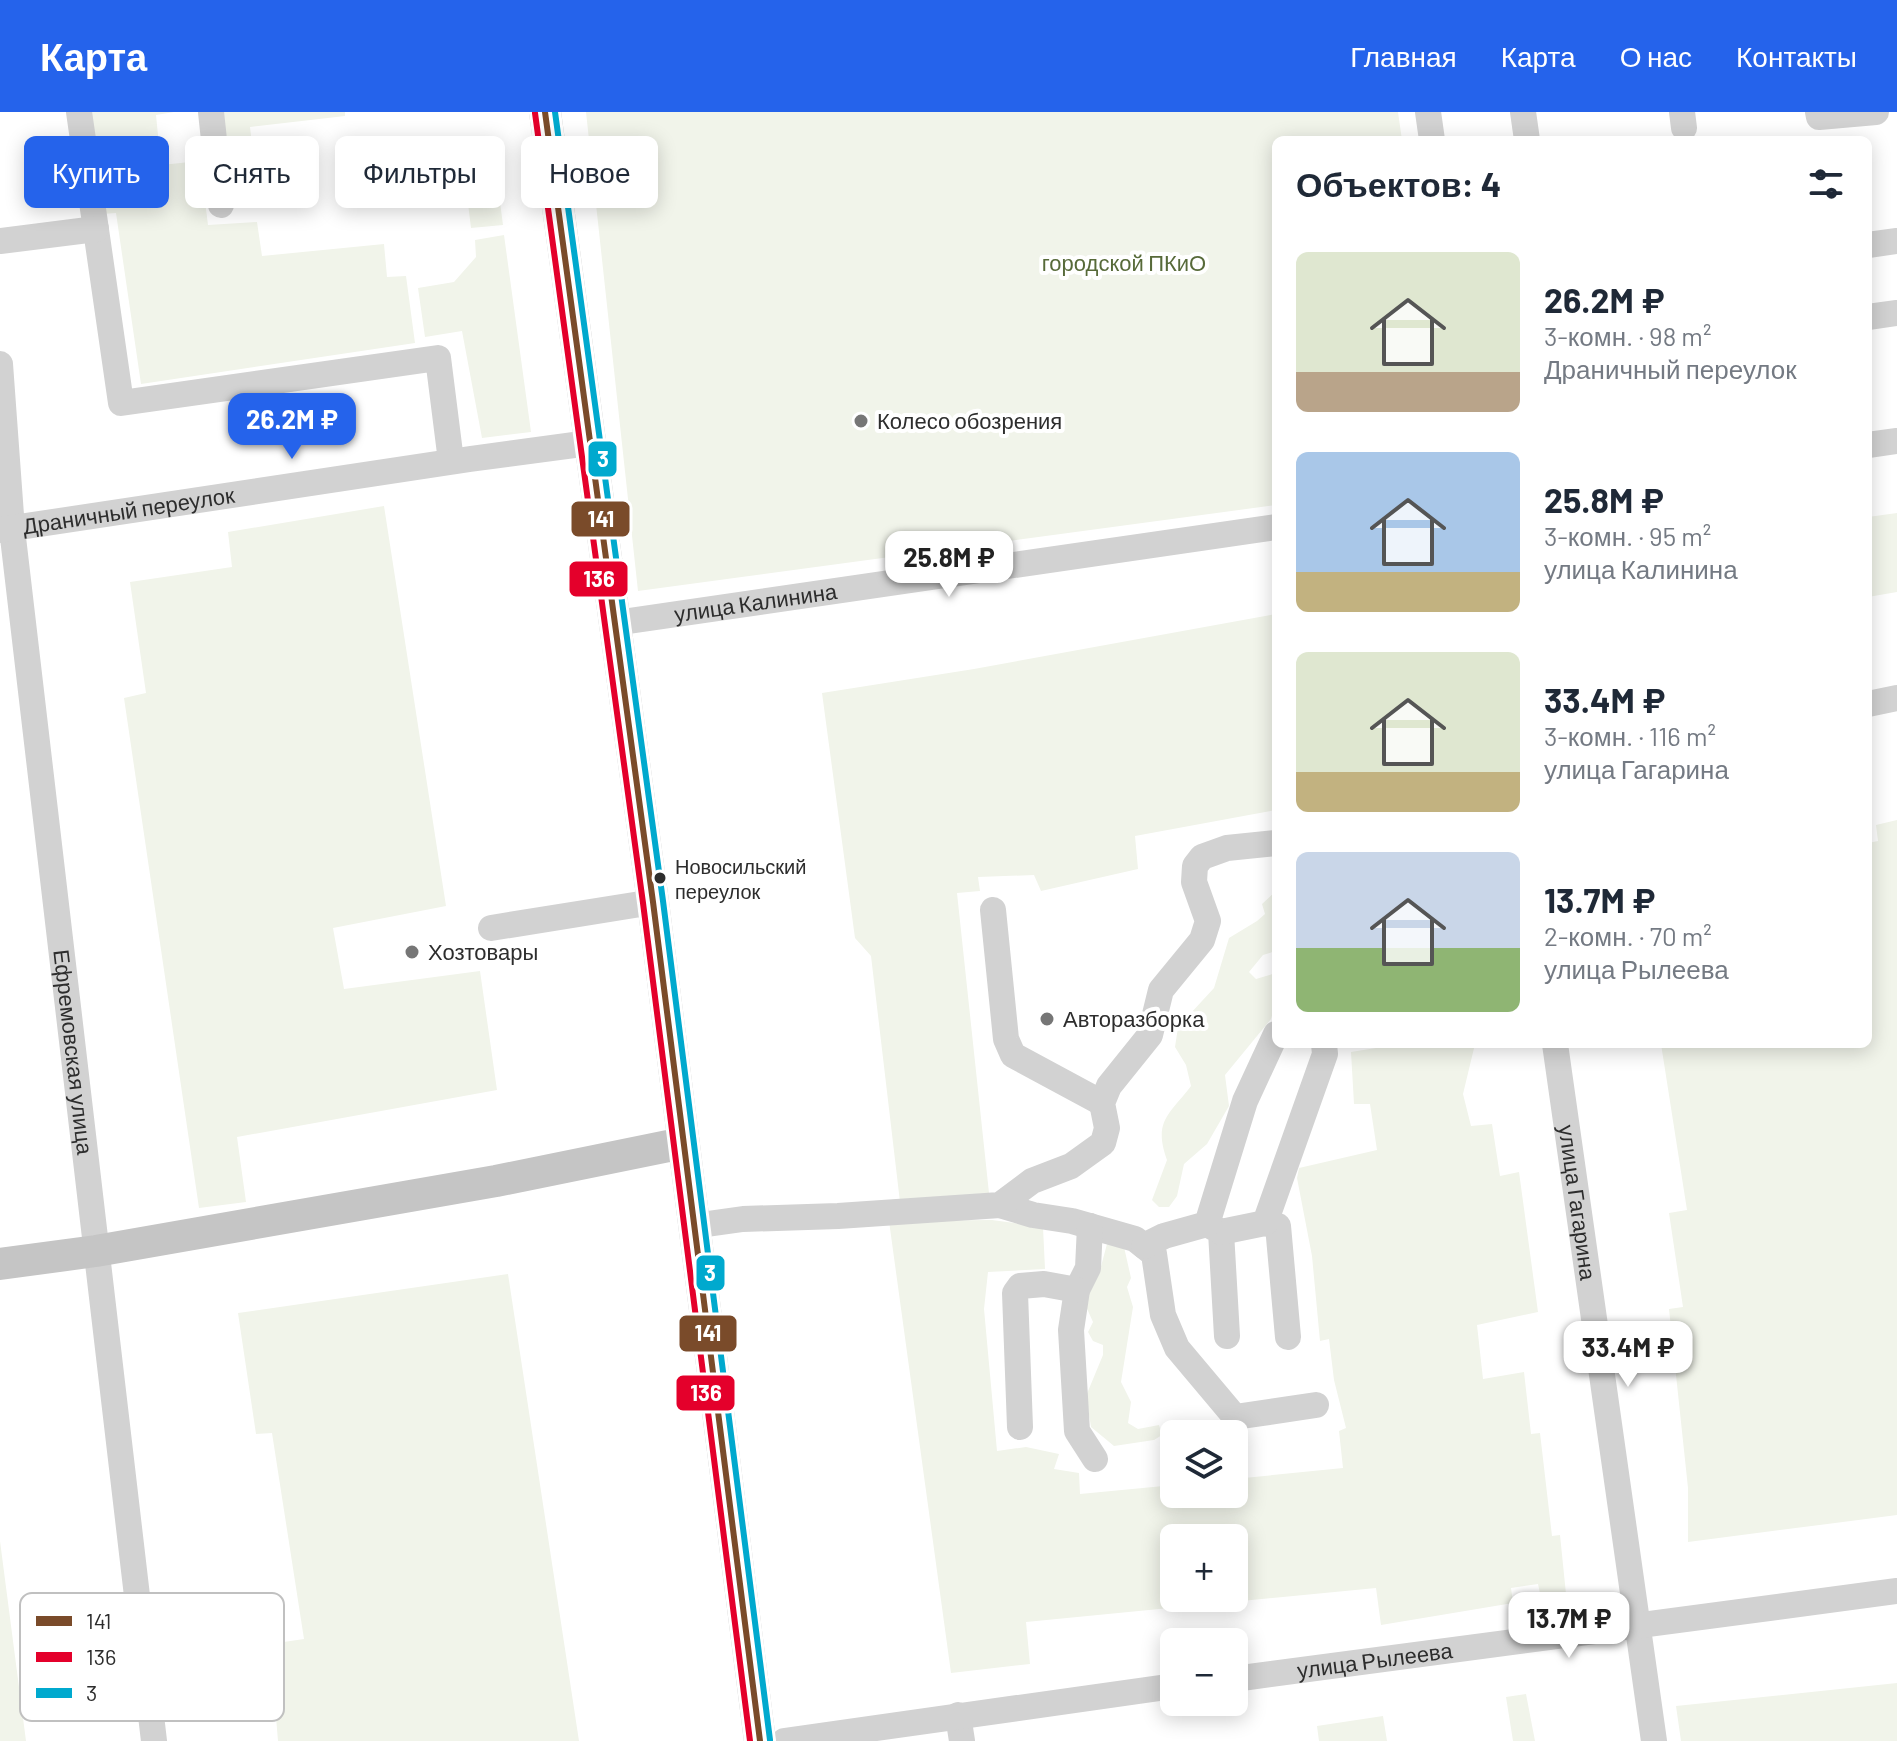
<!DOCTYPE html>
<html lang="ru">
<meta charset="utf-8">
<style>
:root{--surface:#fff;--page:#f6f6f7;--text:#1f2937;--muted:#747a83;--accent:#2563eb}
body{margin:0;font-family:Barlow,sans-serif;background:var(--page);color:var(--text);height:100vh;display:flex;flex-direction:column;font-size:30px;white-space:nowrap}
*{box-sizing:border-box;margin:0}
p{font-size:26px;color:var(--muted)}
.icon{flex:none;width:44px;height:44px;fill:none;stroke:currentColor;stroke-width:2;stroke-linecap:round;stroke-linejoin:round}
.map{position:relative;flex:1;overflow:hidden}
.panel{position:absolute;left:1272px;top:24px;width:600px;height:912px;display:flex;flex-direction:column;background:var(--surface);border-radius:12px;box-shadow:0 4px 20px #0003}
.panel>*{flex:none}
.hud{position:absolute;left:24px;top:24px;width:760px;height:72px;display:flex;gap:16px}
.controls{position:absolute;left:1160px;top:1308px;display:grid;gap:16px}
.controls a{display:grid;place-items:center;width:88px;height:88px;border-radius:12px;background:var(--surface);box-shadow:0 4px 20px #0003;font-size:40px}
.price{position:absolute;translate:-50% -68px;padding:0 18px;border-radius:16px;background:#fff;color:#222;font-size:26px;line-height:52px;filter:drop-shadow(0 2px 4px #0008)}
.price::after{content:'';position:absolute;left:50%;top:48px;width:24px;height:18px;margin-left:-12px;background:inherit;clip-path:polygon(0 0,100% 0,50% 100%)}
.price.current{background:var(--accent);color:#fff}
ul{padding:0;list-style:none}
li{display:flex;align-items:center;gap:24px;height:200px;padding:0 24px}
li span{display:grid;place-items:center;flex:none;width:224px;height:160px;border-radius:12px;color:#555}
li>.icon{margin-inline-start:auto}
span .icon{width:96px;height:96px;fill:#fffc;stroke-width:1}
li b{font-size:34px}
h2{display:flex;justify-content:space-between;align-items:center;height:96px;padding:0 24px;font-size:34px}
.tag{padding:0 28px;border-radius:12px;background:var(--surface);box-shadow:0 4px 20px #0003;font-size:28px;line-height:72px}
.tag.current{background:var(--accent);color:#fff}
header{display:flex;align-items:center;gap:48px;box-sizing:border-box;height:112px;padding:0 40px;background:var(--accent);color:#fff}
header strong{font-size:38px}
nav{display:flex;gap:44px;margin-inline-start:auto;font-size:28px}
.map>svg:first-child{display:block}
.green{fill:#f1f4ea;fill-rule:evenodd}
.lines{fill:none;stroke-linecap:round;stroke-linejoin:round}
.minor{stroke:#d2d2d2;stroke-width:26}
.major{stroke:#c5c5c5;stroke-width:32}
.bus-1-casing{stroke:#fff;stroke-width:12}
.bus-2-casing{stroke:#fff;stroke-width:12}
.bus-3-casing{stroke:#fff;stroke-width:12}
.bus-1{stroke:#7a4b2a;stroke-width:6}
.bus-2{stroke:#e4002b;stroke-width:6}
.bus-3{stroke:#00a9ce;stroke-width:6}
.poi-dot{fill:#767676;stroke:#fff;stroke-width:3}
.bus-dot{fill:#2d2d2d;stroke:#fff;stroke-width:3}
.labels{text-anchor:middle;stroke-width:8;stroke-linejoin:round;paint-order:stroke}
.bus-label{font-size:20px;fill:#2d2d2d;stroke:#fff;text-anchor:start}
.park-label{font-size:22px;fill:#576a39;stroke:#fff}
.poi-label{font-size:22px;fill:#2d2d2d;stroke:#fff;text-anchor:start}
.street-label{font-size:22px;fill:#2d2d2d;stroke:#fff}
.key{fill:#fff;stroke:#c0c0c0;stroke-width:2}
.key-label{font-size:22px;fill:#2d2d2d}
.line-badge{stroke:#fff;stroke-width:3}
.badge-label{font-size:22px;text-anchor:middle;font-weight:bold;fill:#fff}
</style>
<header>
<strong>Карта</strong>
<nav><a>Главная</a><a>Карта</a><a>О нас</a><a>Контакты</a></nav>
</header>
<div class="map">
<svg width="1897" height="1629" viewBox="0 0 1897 1629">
<rect width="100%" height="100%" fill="#fff"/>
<path class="green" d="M86 0H174L156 3 161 53 200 49 208 113 257 110 262 144 384 132 387 165 406 164 415 231 141 272 116 101 101 102Z
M218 0H345V4L250 15 255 57H242L227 43Z
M586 0H1398L1402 28H1276V393L638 479Z
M492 29 503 113 471 116 461 34Z
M504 123 531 320 482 326 462 219 425 225 418 176 454 170 476 145 475 128Z
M384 394 446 794 333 816 344 877 480 859 497 978 237 1025 246 1090 199 1096 124 586 146 581 130 470 232 455 228 420Z
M1897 401V480L1868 485V405Z
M1276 502V698L1135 724 1138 757 1041 779 1034 763 978 765 980 779 957 781 989 1081 900 1090 871 844 855 826 822 581 974 557Z
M1897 708V1403L1688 1430V1376L1669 1197 1683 1195 1669 1101 1687 1098 1661 932H1868V731L1878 729 1876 713Z
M1276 779V839L1263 843 1249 860 1256 867 1276 861V890L1271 907 1225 963 1229 994 1207 1032 1184 1052 1177 1084 1169 1095H1159L1152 1088 1167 1048C1153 1009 1169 1003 1191 974L1186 953 1175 935 1178 915 1214 876 1229 826 1257 809 1265 802 1262 792Z
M1401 932H1475L1463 982 1471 1014 1492 1012 1500 1064 1519 1060 1538 1200 1477 1213 1483 1267 1524 1260 1531 1322 1540 1321 1552 1424 1560 1423 1566 1482 1541 1486 1538 1472 1511 1476 1513 1491 1381 1513 1376 1476 1026 1510 1030 1552 951 1561 889 1109 992 1108 1043 1115 1045 1157 988 1160 984 1197 997 1339 1026 1335 1059 1342 1054 1357 1079 1361 1080 1382 1174 1373V1382H1234V1367L1343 1356 1339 1319 1346 1316 1334 1268 1329 1227 1320 1229 1312 1144 1297 1066 1299 1056 1377 1038 1370 992H1354L1351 940ZM1174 1426H1234V1486H1174Z
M1107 1132 1124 1135 1131 1166 1127 1175 1133 1195 1121 1270 1131 1290 1128 1311 1138 1317 1159 1313 1162 1323 1154 1328 1114 1334 1091 1315 1086 1284 1103 1243V1233L1093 1229 1088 1220 1093 1210 1084 1190 1099 1162Z
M508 1162 579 1629H278L270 1532 304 1527 272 1321 256 1322 238 1201Z
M0 1429 26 1629H0Z
M1897 1571V1629H1681L1676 1594Z
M1526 1582 1535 1629H1513L1506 1585Z
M1383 1604 1387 1629H1319L1317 1614Z"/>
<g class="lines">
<g class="minor">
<path d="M79 0 121 291 438 246 451 349"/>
<path d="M211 0 221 93"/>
<path d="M1428 0 1432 28"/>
<path d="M1523 0 1527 28"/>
<path d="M1682 0 1684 16"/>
<path d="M1818 0 1819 5 1876 0"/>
<path d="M0 129 96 117"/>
<path d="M1868 133 1897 129"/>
<path d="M1868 205 1897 201"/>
<path id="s1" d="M0 252 12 417 154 1629"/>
<path d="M1868 333 1897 329"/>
<path id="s2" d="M0 418 470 347 589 331"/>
<path id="s3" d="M615 511 1276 415"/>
<path d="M1868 592 1897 586"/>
<path d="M993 798 1006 927 1013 943 1102 991"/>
<path d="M491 816 653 790"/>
<path id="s4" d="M1555 932 1654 1629"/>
<path d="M1000 1093 1033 1103 1072 1109 1135 1127 1154 1142 1163 1203 1177 1236 1235 1305 1316 1293"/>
<path d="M1265 1111 1278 1114 1288 1225"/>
<path d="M1207 1112 1221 1120 1227 1224"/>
<path d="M693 1114 743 1107 838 1104 1000 1093 1032 1069 1071 1054 1103 1031 1107 1016 1102 991 1109 974 1150 923 1161 878 1202 828 1208 809 1194 770 1195 754 1202 745 1227 736 1276 731"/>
<path d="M1090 1114 1088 1156 1077 1178 1071 1218 1077 1319 1095 1347"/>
<path d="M1221 1120 1265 1111 1325 942 1324 932"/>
<path d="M1144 1134 1164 1124 1207 1112 1245 989 1276 922"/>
<path d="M1020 1315 1015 1181 1020 1174 1044 1172 1077 1178"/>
<path id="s5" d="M1234 1567 1897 1479"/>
<path d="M958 1603 962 1629"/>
<path d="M784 1629 1174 1574"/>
</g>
<path class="major" d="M545 0 653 790 760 1629
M0 1152 96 1139 496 1069 683 1031"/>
<defs>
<path id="bus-1" d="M545 0 653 790 760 1629"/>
<path id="bus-2" d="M535 1 643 791 750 1629"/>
<path id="bus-3" d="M555 0 663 789 770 1628"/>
</defs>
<use href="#bus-1" class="bus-1-casing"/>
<use href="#bus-2" class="bus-2-casing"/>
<use href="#bus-3" class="bus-3-casing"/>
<use href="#bus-1" class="bus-1"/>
<use href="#bus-2" class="bus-2"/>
<use href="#bus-3" class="bus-3"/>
</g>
<g class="poi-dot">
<circle cx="861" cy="309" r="8"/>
<circle cx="412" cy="840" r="8"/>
<circle cx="1047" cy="907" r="8"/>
</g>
<circle class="bus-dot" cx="660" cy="766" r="7"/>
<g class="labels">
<g class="bus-label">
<text x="675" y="762">Новосильский<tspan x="675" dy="25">переулок</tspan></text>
</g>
<g class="park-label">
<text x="1124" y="159">городской ПКиО</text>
</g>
<g class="poi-label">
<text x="877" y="317">Колесо обозрения</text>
<text x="428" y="848">Хозтовары</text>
<text x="1063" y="915">Авторазборка</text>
</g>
<g class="street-label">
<text dy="8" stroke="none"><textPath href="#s2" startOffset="130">Драничный переулок</textPath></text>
<text dy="8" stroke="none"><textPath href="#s3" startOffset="142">улица Калинина</textPath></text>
<text dy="8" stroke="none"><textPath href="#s1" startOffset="692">Ефремовская улица</textPath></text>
<text dy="8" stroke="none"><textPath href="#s4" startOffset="160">улица Гагарина</textPath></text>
<text dy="8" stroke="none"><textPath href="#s5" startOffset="142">улица Рылеева</textPath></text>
</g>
</g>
<rect x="20" y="1481" width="264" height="128" rx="12" class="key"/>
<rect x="36" y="1504" width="36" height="10" fill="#7a4b2a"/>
<rect x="36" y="1540" width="36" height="10" fill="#e4002b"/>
<rect x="36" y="1576" width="36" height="10" fill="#00a9ce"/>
<g class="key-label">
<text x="86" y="1517">141</text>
<text x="86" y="1553">136</text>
<text x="86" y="1589">3</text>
</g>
<g class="line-badge">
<rect x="587" y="328" width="31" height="38" rx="8" fill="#00a9ce"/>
<rect x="570" y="388" width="61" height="38" rx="8" fill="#7a4b2a"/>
<rect x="568" y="448" width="61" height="38" rx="8" fill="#e4002b"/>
<rect x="695" y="1142" width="31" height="38" rx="8" fill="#00a9ce"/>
<rect x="678" y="1202" width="60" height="39" rx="8" fill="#7a4b2a"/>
<rect x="675" y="1262" width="61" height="38" rx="8" fill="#e4002b"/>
</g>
<g class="badge-label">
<text x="603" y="355">3</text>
<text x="601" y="415">141</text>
<text x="599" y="475">136</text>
<text x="710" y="1169">3</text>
<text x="708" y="1229">141</text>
<text x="706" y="1289">136</text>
</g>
</svg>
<div class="controls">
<a><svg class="icon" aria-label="layers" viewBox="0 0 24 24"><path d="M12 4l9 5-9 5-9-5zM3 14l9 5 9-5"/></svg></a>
<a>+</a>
<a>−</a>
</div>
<b class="price current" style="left:292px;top:349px">26.2M ₽</b>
<b class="price" style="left:949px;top:487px">25.8M ₽</b>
<b class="price" style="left:1628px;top:1277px">33.4M ₽</b>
<b class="price" style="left:1569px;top:1548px">13.7M ₽</b>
<div class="hud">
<a class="tag current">Купить</a>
<a class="tag">Снять</a>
<a class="tag">Фильтры</a>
<a class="tag">Новое</a>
</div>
<section class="panel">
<h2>Объектов: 4<svg class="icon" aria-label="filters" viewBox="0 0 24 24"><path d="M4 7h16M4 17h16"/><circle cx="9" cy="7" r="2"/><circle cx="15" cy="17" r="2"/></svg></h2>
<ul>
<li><span style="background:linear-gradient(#dfe7d0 75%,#b9a48a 0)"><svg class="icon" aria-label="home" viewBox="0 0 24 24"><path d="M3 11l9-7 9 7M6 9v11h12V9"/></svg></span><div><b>26.2M ₽</b><p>3-комн. · 98 m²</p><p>Драничный переулок</p></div></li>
<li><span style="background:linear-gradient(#a9c7e8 75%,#c2b280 0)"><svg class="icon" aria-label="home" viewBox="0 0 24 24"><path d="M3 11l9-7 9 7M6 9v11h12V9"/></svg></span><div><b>25.8M ₽</b><p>3-комн. · 95 m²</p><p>улица Калинина</p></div></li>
<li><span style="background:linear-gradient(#dfe7d0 75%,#c2b280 0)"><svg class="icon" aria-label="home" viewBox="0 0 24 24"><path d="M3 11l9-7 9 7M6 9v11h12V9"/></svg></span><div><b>33.4M ₽</b><p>3-комн. · 116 m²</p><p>улица Гагарина</p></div></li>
<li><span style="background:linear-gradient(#c9d6e8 60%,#8fb573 0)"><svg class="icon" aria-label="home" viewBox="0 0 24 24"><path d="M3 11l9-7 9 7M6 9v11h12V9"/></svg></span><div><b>13.7M ₽</b><p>2-комн. · 70 m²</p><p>улица Рылеева</p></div></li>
</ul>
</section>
</div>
